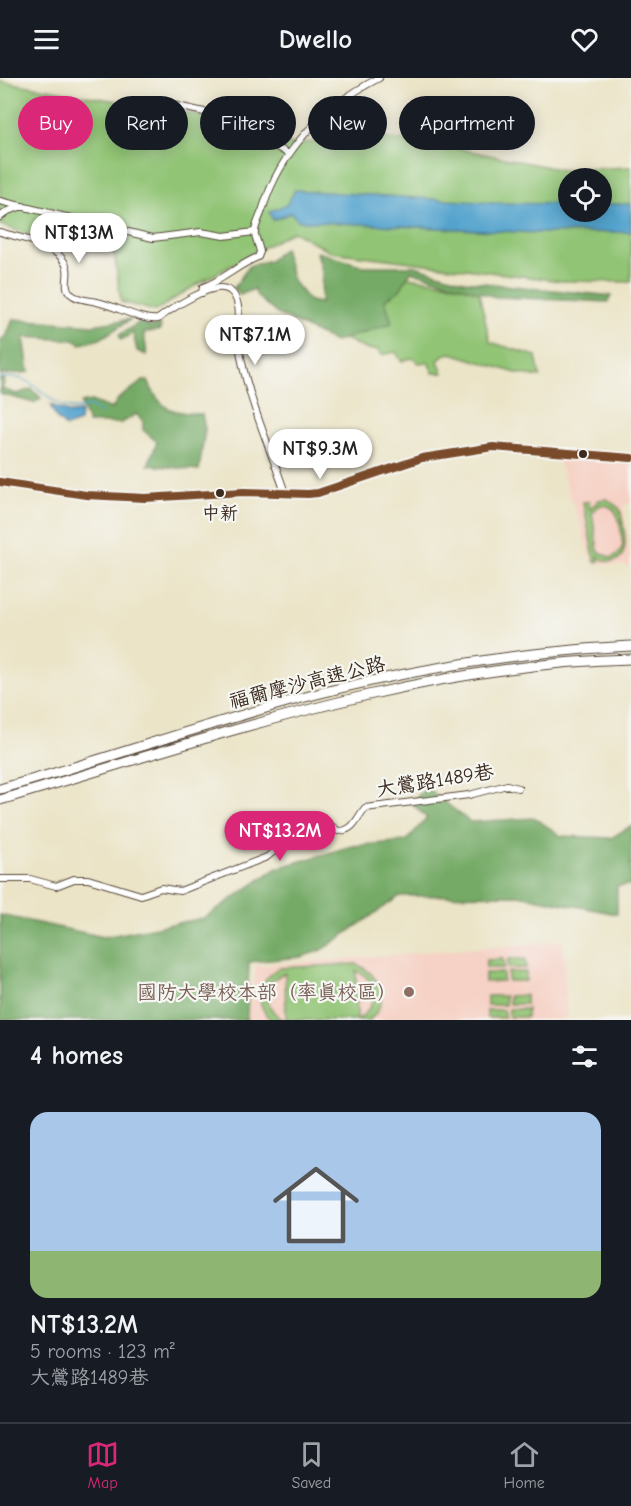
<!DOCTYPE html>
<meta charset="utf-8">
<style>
:root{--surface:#171b24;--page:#20242c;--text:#f1f3f6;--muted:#9ea1a6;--line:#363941;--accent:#db2777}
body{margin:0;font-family:"Comic Neue","LXGW WenKai TC",sans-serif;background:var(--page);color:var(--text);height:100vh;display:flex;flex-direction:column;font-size:22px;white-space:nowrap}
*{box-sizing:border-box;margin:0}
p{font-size:20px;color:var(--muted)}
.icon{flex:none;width:33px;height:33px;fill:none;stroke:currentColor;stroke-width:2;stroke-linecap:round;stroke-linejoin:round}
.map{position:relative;height:942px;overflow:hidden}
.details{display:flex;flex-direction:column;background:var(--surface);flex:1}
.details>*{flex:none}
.guide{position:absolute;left:18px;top:18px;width:596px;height:54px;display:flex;gap:12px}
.buttons{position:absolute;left:558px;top:90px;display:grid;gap:12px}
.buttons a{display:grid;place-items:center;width:54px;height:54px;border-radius:50%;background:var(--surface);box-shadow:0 3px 15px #0003;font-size:30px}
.price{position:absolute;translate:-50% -51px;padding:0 14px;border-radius:21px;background:#fff;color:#222;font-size:20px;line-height:39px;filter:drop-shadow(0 2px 3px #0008)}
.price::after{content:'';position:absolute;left:50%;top:36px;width:18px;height:14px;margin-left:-9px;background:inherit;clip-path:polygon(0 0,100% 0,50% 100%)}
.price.current{background:var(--accent);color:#fff}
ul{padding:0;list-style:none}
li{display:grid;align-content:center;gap:12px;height:318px;padding:0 30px}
li span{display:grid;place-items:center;height:186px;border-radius:18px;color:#555}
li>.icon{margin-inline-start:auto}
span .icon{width:108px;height:108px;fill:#fffc;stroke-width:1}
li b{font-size:26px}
h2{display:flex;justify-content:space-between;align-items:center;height:72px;padding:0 30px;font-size:26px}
.chip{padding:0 21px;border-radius:27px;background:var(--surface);box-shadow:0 3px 15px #0003;font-size:21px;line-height:54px}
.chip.current{background:var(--accent);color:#fff}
header{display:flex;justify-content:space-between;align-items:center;height:78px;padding:0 30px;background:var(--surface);font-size:27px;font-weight:700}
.tab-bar{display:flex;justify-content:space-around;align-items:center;height:84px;border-top:2px solid var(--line);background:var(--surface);font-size:16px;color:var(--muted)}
.tab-bar a{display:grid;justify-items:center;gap:3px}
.tab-bar .current{color:var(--accent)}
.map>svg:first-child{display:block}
.built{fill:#f6d1c5}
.green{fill:#91c475;stroke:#66774a;stroke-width:1.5;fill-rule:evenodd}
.forest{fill:#74aa66;stroke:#586a42;stroke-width:1.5}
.water{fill:#52a3cd;stroke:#466676;stroke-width:1.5}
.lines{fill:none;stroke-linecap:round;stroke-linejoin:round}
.stream{stroke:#52a3cd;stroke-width:1.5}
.minor-casing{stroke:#554637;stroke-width:8}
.highway-casing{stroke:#554637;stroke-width:11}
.minor{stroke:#fff;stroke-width:6}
.highway{stroke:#fff;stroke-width:9}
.bus-1-casing{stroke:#f6f6f2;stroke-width:12}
.bus-1{stroke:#7a4b2a;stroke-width:8}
.bus-dot{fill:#3b2a1e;stroke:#f6f6f2;stroke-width:2}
.education-dot{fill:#8d6e63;stroke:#f6f6f2;stroke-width:2}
.labels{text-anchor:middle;stroke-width:4.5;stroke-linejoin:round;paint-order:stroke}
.bus-label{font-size:18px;fill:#3b2a1e;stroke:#f6f6f2}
.street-label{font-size:20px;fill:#3b2a1e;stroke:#f6f6f2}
.education-label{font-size:20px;fill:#785e54;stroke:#f6f6f2;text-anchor:end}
</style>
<header><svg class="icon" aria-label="menu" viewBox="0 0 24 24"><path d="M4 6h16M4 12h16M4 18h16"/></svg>Dwello<svg class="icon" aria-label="heart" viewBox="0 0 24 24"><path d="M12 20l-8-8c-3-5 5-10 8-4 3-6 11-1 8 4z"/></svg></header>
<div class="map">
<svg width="631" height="942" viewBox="0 0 631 942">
<rect width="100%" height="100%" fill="#f6f6f2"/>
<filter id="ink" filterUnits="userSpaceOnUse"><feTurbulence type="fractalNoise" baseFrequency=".0167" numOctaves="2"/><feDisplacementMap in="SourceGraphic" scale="12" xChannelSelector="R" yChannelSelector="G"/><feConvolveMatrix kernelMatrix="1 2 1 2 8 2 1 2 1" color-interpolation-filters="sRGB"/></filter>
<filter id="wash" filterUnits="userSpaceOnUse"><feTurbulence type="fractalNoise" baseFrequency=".008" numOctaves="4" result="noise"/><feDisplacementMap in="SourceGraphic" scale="24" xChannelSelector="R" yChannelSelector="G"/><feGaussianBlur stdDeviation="1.35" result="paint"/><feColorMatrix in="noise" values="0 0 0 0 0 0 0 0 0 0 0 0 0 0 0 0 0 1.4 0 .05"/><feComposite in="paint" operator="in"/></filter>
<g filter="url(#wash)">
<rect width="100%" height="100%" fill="#ebe4c7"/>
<path class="built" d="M557 379 631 383V426L623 427 631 488 593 485Z
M563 863 567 942H247L256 888Z"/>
<path class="green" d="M0 3 204 38 232 71 370 59 431 65 563 92 631 89V204L561 203 331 174 293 153 196 207 155 233 121 224 114 175 45 162 0 147ZM568 100H602V134H568Z
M374 193 478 211 490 264 536 278 540 299 516 295 451 275 443 277 438 283 443 295H433L428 284 419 285 412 280 401 283 396 274 382 277 378 272 365 271 339 258Z
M607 421 620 431C623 445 631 475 617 482 609 485 604 483 598 478L599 483 595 484 583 424H589L590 431 599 422ZM600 427C622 426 620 451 623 468L618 476 611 480 598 473 592 435Z
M503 881 504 890H486V882Z
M508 881H525L526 890H508Z
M356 886C380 897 391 922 370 942H286L285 895C261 904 263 930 283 942H271C253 925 259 903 278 890ZM356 893C381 903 377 930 357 942Z
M508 894H526V903H508Z
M485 895H503V903L485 904Z
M526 917V926H509V918Z
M487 918H505V927H487Z
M509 931H527V939H509Z
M487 932H504V940H487Z"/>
<path class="forest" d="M284 170 293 203 309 223 321 225 322 193 317 174 364 188H415L464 203 611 218 608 224 495 219 411 193 400 212 385 222 392 245 335 264 276 235 257 218 254 211 240 217 234 210 249 188 269 183Z
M13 241 93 247 131 241 100 261 81 266 74 262 24 259 29 294 0 297V264L7 256Z
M140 244 150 249 161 247 160 252 144 255 147 277 137 273 133 255 121 262 119 257Z
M0 301 5 302 2 311 17 316 31 311 41 320 34 325 0 316Z
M143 303H148C160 332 171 335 202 336L205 351 199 392 148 387 157 364 143 352V343L136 336 122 345H88L81 325 91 323 112 331 118 321Z
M427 710 470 744 535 740 561 758 611 760 631 748V807L617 808V836L518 817 400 818 322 872 301 879 249 884 247 942H0V837L104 859 204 840 277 790 352 768 406 763 427 740 410 724Z"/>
<path class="water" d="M295 112 493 125 568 126V134H602V126H631V154L538 155 299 143 291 135 273 142 269 134 287 126Z
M50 327 71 335 81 334 80 344 66 349 57 341Z"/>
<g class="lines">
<path class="stream" d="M0 299C6 300 13 299 19 300 46 308 56 340 90 328L101 336"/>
</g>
</g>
<g filter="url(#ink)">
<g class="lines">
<defs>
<path id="minor" d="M164 25 222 38 287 75
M0 123 153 160 201 154 224 158 254 154
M0 139 8 133 23 128
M0 154C19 160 61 166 67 190 69 199 63 209 71 216 77 222 89 222 97 224 114 227 143 244 158 241 171 231 213 202 229 212 244 222 237 250 239 265 244 312 270 369 285 415
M202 215 203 209C224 202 237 187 258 179L260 174C259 168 256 162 255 156 254 149 261 137 263 130 282 70 323 29 379 0
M0 404 86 417 145 420 243 414 308 416 318 415 422 380 493 369 631 380
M0 801H30L56 808 74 801H88L141 817 161 810 180 813 267 779 306 747 326 744 338 753C354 753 356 741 365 730L469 717 507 707 518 710"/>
<path id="highway" d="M0 711C96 684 191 651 287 624 398 593 516 574 631 568
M0 722C206 662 414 586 631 581"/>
</defs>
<use href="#minor" class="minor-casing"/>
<use href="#highway" class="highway-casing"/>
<use href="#minor" class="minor"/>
<use href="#highway" class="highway"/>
<defs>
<path id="bus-1" d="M0 404 86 417 145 420 243 414 308 416 318 415 422 380 493 369 631 380"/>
</defs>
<use href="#bus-1" class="bus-1-casing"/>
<use href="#bus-1" class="bus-1"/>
</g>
</g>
<g class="bus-dot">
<circle cx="583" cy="376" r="5"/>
<circle cx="220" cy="415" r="5"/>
</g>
<circle class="education-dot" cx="409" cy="914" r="6"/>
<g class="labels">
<g class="bus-label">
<text x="220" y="441">中新</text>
</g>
<g class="street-label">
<text transform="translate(307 604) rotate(-14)" y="7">福爾摩沙高速公路</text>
<text transform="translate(435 702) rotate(-9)" y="7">大鶯路1489巷</text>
</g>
<g class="education-label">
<text x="397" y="921">國防大學校本部（率真校區）</text>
</g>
</g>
</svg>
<div class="buttons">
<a><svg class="icon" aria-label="locate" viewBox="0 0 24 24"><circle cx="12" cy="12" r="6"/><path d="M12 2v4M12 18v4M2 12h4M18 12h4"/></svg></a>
</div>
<b class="price" style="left:79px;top:186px">NT$13M</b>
<b class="price" style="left:255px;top:288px">NT$7.1M</b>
<b class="price" style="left:320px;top:402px">NT$9.3M</b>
<b class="price current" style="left:280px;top:784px">NT$13.2M</b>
<div class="guide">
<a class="chip current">Buy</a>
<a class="chip">Rent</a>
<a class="chip">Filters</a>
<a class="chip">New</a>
<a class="chip">Apartment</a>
</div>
</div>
<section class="details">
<h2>4 homes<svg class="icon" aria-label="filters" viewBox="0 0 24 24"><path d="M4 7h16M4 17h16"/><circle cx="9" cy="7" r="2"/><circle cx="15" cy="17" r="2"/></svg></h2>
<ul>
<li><span style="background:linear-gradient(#a9c7e8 75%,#8fb573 0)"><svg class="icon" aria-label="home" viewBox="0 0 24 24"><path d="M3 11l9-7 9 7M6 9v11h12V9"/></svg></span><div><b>NT$13.2M</b><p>5 rooms · 123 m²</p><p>大鶯路1489巷</p></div></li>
</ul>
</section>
<nav class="tab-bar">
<a class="current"><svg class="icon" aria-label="map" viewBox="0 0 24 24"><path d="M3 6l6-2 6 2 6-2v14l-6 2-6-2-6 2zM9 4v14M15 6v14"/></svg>Map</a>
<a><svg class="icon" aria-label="saved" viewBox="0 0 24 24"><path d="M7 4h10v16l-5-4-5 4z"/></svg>Saved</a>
<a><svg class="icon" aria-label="home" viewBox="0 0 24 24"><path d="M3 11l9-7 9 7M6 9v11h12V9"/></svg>Home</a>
</nav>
